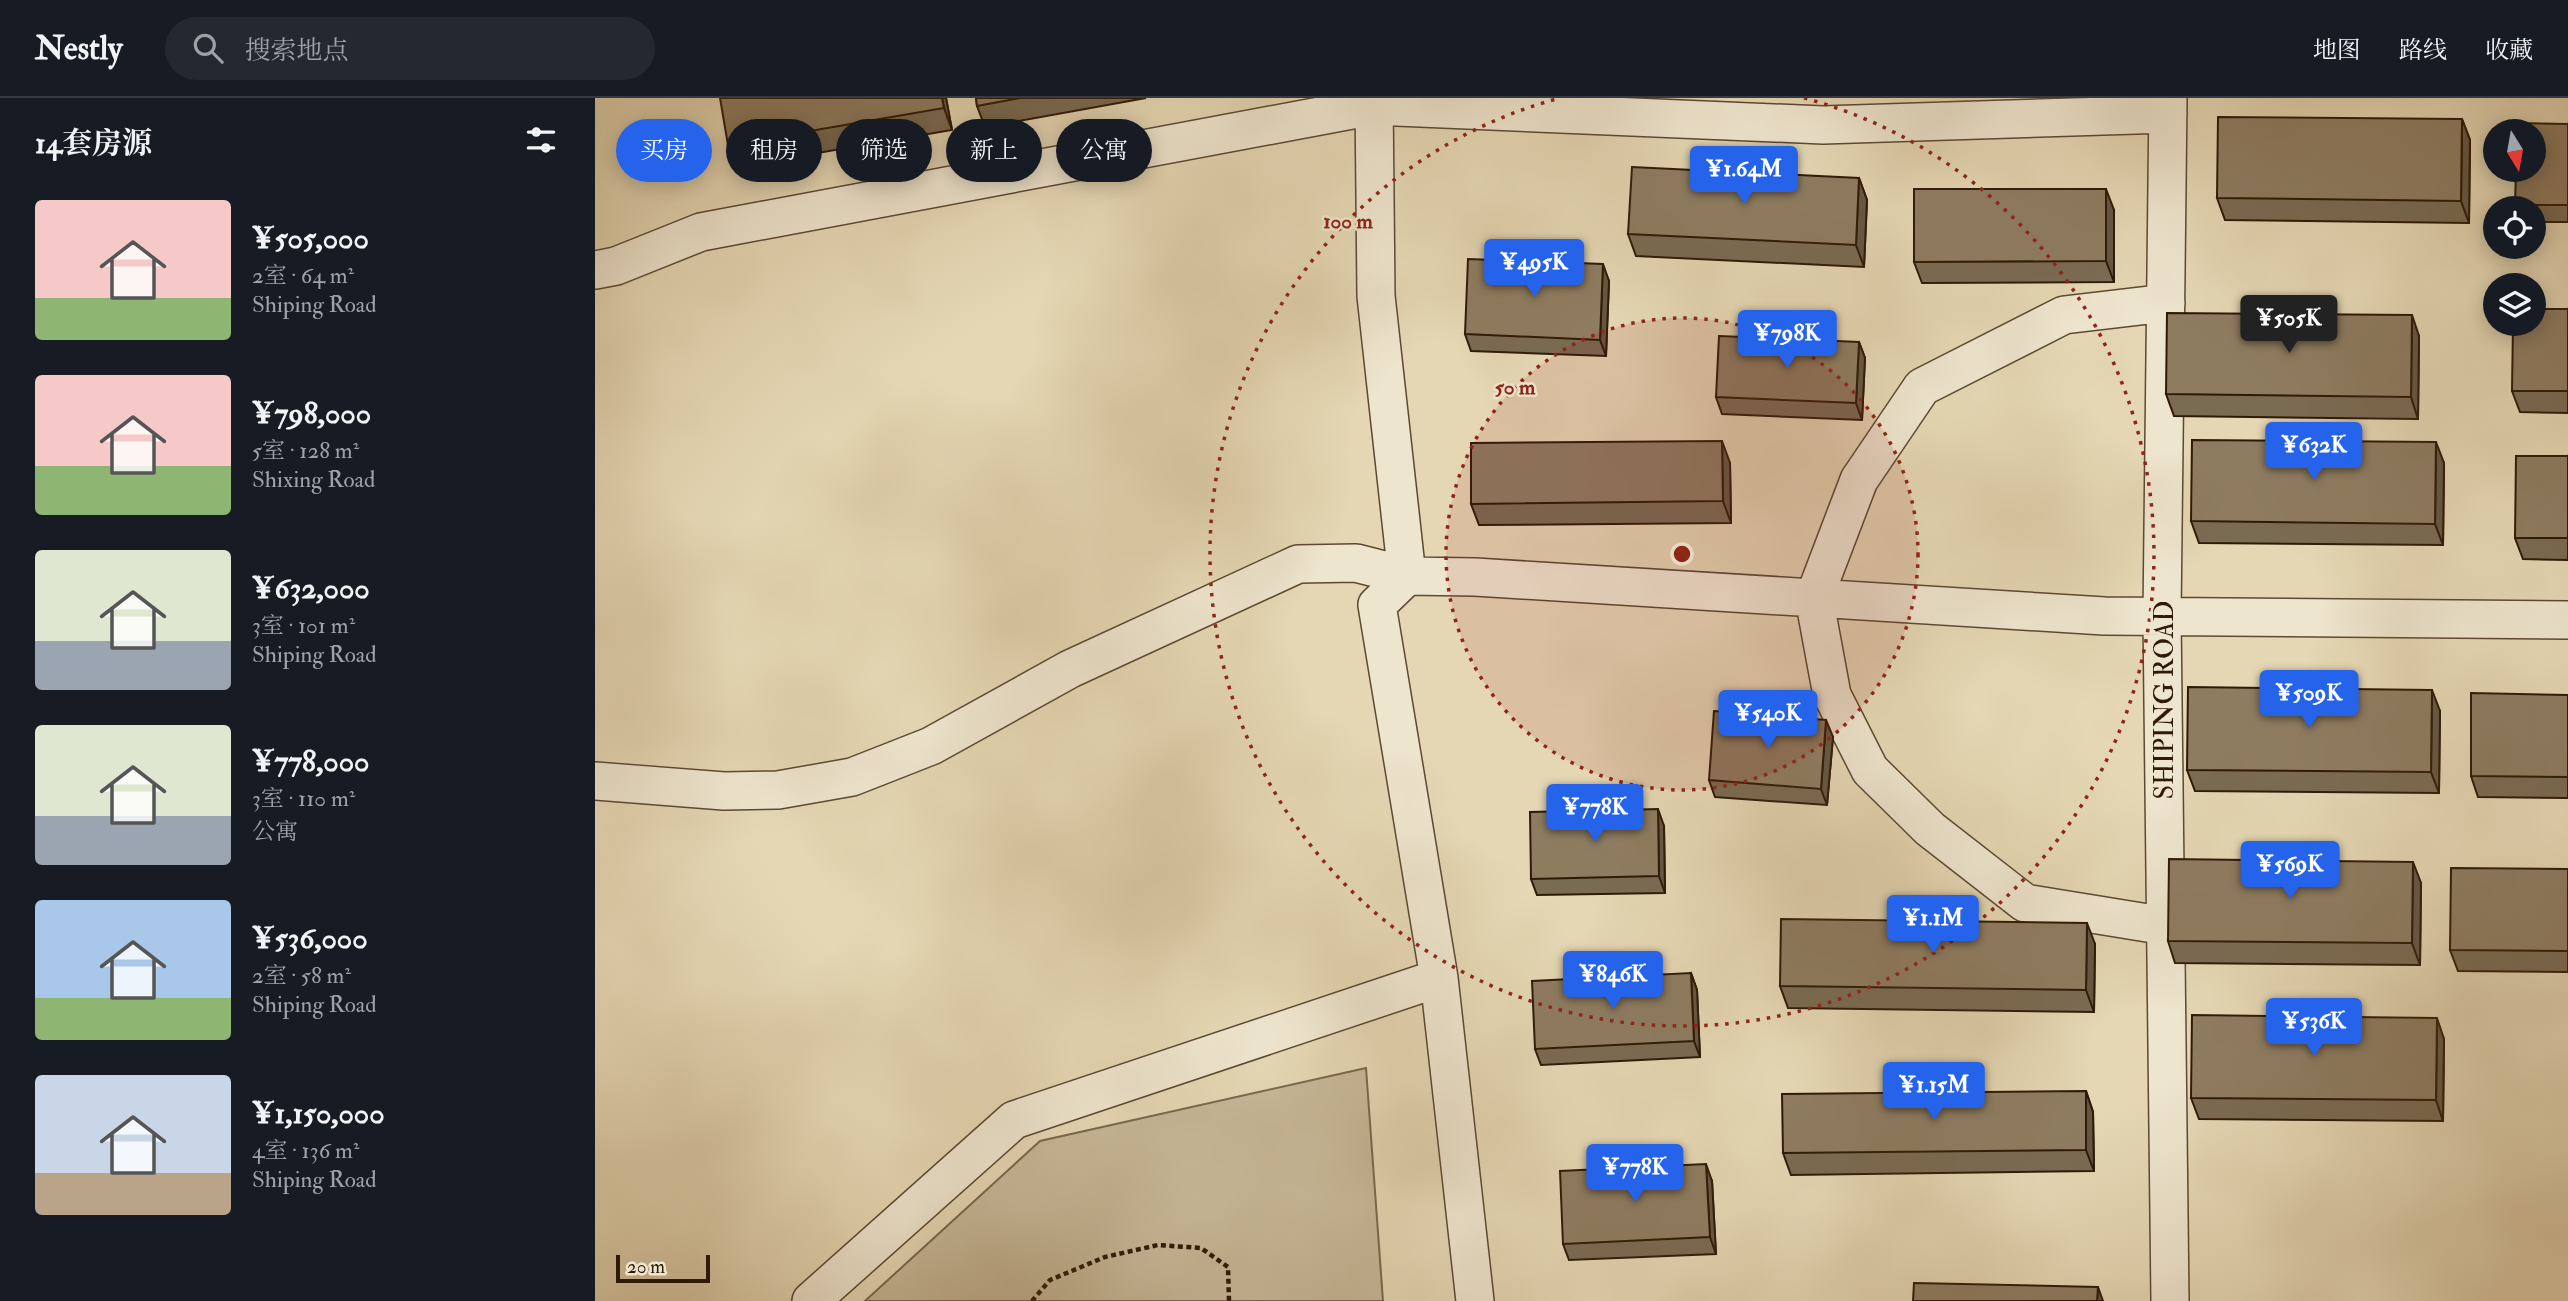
<!DOCTYPE html>
<html lang="zh">
<meta charset="utf-8">
<style>
:root{--surface:#171b24;--page:#242831;--text:#f1f3f6;--muted:#9ea1a6;--line:#363941;--accent:#2563eb}
body{margin:0;font-family:"IM FELL Double Pica","Noto Serif SC",serif;background:var(--page);color:var(--text);height:100vh;display:flex;flex-direction:column;font-size:26px;white-space:nowrap}
*{box-sizing:border-box;margin:0}
p{font-size:23px;color:var(--muted)}
.icon{flex:none;width:38px;height:38px;fill:none;stroke:currentColor;stroke-width:2;stroke-linecap:round;stroke-linejoin:round}
.map{position:relative;flex:1;overflow:hidden}
.details{display:flex;flex-direction:column;background:var(--surface);width:595px}
.details>*{flex:none}
.guide{position:absolute;left:21px;top:21px;width:665px;height:63px;display:flex;gap:14px}
.needle{width:46px;rotate:169deg}
.controls{position:absolute;left:1888px;top:21px;display:grid;gap:14px}
.controls a{display:grid;place-items:center;width:63px;height:63px;border-radius:50%;background:var(--surface);box-shadow:0 4px 18px #0003;font-size:35px}
.scale{position:absolute;left:21px;bottom:18px;width:94px;box-sizing:border-box;padding-left:7px;border:4px solid #2f1a07;border-top:0;font-size:19px;line-height:24px;white-space:nowrap;color:#2f1a07;-webkit-text-stroke:5px #eee5ce;paint-order:stroke}
.price{position:absolute;translate:-50% -60px;padding:0 16px;border-radius:7px;background:var(--accent);color:#fff;font-size:23px;line-height:46px;filter:drop-shadow(0 2px 4px #0008)}
.price::after{content:'';position:absolute;left:50%;top:42px;width:21px;height:16px;margin-left:-10px;background:inherit;clip-path:polygon(0 0,100% 0,50% 100%)}
.price.current{background:#222;color:#fff}
ul{padding:0;list-style:none}
li{display:flex;align-items:center;gap:21px;height:175px;padding:0 35px}
li span{display:grid;place-items:center;flex:none;width:196px;height:140px;border-radius:7px;color:#555}
li>.icon{margin-inline-start:auto}
span .icon{width:84px;height:84px;fill:#fffc;stroke-width:1}
li b{font-size:30px}
h2{display:flex;justify-content:space-between;align-items:center;height:84px;padding:0 35px;font-size:30px}
.tag{padding:0 24px;border-radius:32px;background:var(--surface);box-shadow:0 4px 18px #0003;font-size:24px;line-height:63px}
.tag.current{background:var(--accent);color:#fff}
header{display:flex;align-items:center;gap:42px;box-sizing:border-box;height:98px;padding:0 35px;background:var(--surface);border-bottom:2px solid var(--line)}
header strong{font-size:33px}
nav{display:flex;gap:38px;margin-inline-start:auto;font-size:24px}
.search{width:490px;height:63px;background:var(--page);display:flex;align-items:center;gap:18px;box-sizing:border-box;padding:0 24px;border-radius:38px;color:var(--muted);font-size:26px}
main{display:flex;flex:1;min-height:0}
.map>svg:first-child{display:block}
.green{fill:#c6b797;stroke:#7a684f;stroke-width:2}
.lines{fill:none;stroke-linecap:round;stroke-linejoin:round}
.street-casing{stroke:#5c4932;stroke-width:40}
.path{stroke:#2f1a07;stroke-width:4.5;stroke-dasharray:5 3.5;stroke-linecap:butt}
.street{stroke:#eee5ce;stroke-width:37}
.wall{fill:#7a6b53;stroke:#2f1a07;stroke-width:2}
.shaded-wall{fill:#635744;stroke:#2f1a07;stroke-width:2}
.building{fill:#8e7c61;stroke:#2f1a07;stroke-width:2}
.ring{fill:none;stroke:#8f2418;stroke-width:3.5;stroke-dasharray:3.5 7}
.labels{text-anchor:middle;stroke-width:5;stroke-linejoin:round;paint-order:stroke}
.street-label{font-size:26px;fill:#2f1a07;stroke:#eee5ce}
.centre{fill:#8f2418;stroke:#eee5ce;stroke-width:3.5}
.ring-label{font-size:21px;text-anchor:middle;font-weight:bold;fill:#8f2418;stroke:#eee5ce;stroke-width:5;stroke-linejoin:round;paint-order:stroke}
</style>
<header>
<strong>Nestly</strong>
<div class="search"><svg class="icon" aria-label="search" viewBox="0 0 24 24"><circle cx="10" cy="10" r="6"/><path d="M15 15l6 6"/></svg>搜索地点</div>
<nav><a>地图</a><a>路线</a><a>收藏</a></nav>
</header>
<main>
<section class="details">
<h2>14套房源<svg class="icon" aria-label="filters" viewBox="0 0 24 24"><path d="M4 7h16M4 17h16"/><circle cx="9" cy="7" r="2"/><circle cx="15" cy="17" r="2"/></svg></h2>
<ul>
<li><span style="background:linear-gradient(#f6c9c9 70%,#8fb573 0)"><svg class="icon" aria-label="home" viewBox="0 0 24 24"><path d="M3 11l9-7 9 7M6 9v11h12V9"/></svg></span><div><b>¥505,000</b><p>2室 · 64 m²</p><p>Shiping Road</p></div></li>
<li><span style="background:linear-gradient(#f6c9c9 65%,#8fb573 0)"><svg class="icon" aria-label="home" viewBox="0 0 24 24"><path d="M3 11l9-7 9 7M6 9v11h12V9"/></svg></span><div><b>¥798,000</b><p>5室 · 128 m²</p><p>Shixing Road</p></div></li>
<li><span style="background:linear-gradient(#dfe7d0 65%,#9aa5b1 0)"><svg class="icon" aria-label="home" viewBox="0 0 24 24"><path d="M3 11l9-7 9 7M6 9v11h12V9"/></svg></span><div><b>¥632,000</b><p>3室 · 101 m²</p><p>Shiping Road</p></div></li>
<li><span style="background:linear-gradient(#dfe7d0 65%,#9aa5b1 0)"><svg class="icon" aria-label="home" viewBox="0 0 24 24"><path d="M3 11l9-7 9 7M6 9v11h12V9"/></svg></span><div><b>¥778,000</b><p>3室 · 110 m²</p><p>公寓</p></div></li>
<li><span style="background:linear-gradient(#a9c7e8 70%,#8fb573 0)"><svg class="icon" aria-label="home" viewBox="0 0 24 24"><path d="M3 11l9-7 9 7M6 9v11h12V9"/></svg></span><div><b>¥536,000</b><p>2室 · 58 m²</p><p>Shiping Road</p></div></li>
<li><span style="background:linear-gradient(#c9d6e8 70%,#b9a48a 0)"><svg class="icon" aria-label="home" viewBox="0 0 24 24"><path d="M3 11l9-7 9 7M6 9v11h12V9"/></svg></span><div><b>¥1,150,000</b><p>4室 · 136 m²</p><p>Shiping Road</p></div></li>
</ul>
</section>
<div class="map">
<svg width="1973" height="1203" viewBox="0 0 1973 1203">
<rect width="100%" height="100%" fill="#e5d7b4"/>
<filter id="stains"><feTurbulence type="fractalNoise" baseFrequency=".00286" numOctaves="4"/><feColorMatrix values="0 0 0 0 .2 0 0 0 0 .09 0 0 0 0 .02 0 0 0 .5 -.17"/></filter>
<radialGradient id="worn" r=".72"><stop offset=".6" stop-color="#630" stop-opacity="0"/><stop offset="1" stop-color="#630" stop-opacity=".3"/></radialGradient>
<path class="green" d="M771 970 788 1203H270L445 1043Z"/>
<g class="lines">
<defs>
<path id="street" d="M779 0 781 198 812 478 782 507 844 880 880 1203
M1573 0 1567 518 1575 1203
M0 172 21 168 106 134 778 8 1228 27 1573 16
M1571 205 1469 217 1327 289 1264 382 1219 500 1237 597 1275 672 1335 731 1430 805 1571 828
M0 683 129 693 183 692 257 679 336 648 475 571 703 466 761 465 812 478 880 479 1509 518 1973 522
M216 1203 419 1022 844 880"/>
</defs>
<use href="#street" class="street-casing"/>
<path class="path" d="M437 1203 455 1182 510 1159 563 1147 606 1150 633 1169 634 1203"/>
<use href="#street" class="street"/>
</g>
<path class="wall" d="M351 0 357 32 140 69 133 47Z
M381 0H551L390 29 382 8Z
M1867 21 1875 42 1874 125 1630 122 1622 100Z
M1973 26V124H1939V110H1921L1920 107Z
M1264 80 1272 102 1269 169 1041 158 1033 136Z
M1519 112V184L1327 185 1319 164Z
M1014 183 1011 258 876 253 870 236Z
M1973 211V315L1925 314 1917 293Z
M1824 238 1823 321 1579 318 1571 296Z
M1264 244 1270 260 1267 322 1127 316 1121 299Z
M1973 358V462L1928 461 1920 440Z
M1135 365 1136 425 884 427 876 406Z
M1849 365 1848 447 1604 445 1596 423Z
M1973 597V700L1883 699 1876 678Z
M1845 613 1844 695 1600 693 1592 672Z
M1238 639 1232 707 1120 699 1114 682Z
M1069 728 1070 795 942 797 936 781Z
M1973 771V874L1863 873 1855 852Z
M1826 785 1825 867 1580 865 1573 843Z
M1500 846 1499 914 1193 910 1185 888Z
M1096 875 1102 892 1105 959 946 967 940 951Z
M1849 941 1848 1023 1604 1021 1596 1000Z
M1491 993 1498 1014 1499 1073 1196 1077 1188 1055Z
M1117 1083 1121 1156 974 1162 968 1146Z"/>
<path class="shaded-wall" d="M347 0H351L357 32 349 10Z
M1867 21 1875 42 1874 125 1866 103Z
M1264 80 1272 102 1269 169 1261 147Z
M1511 91 1519 112V184L1511 163Z
M1008 166 1014 183 1011 258 1005 242Z
M1817 217 1824 238 1823 321 1816 299Z
M1264 244 1270 260 1267 322 1261 305Z
M1127 343 1135 365 1136 425 1128 403Z
M1841 344 1849 365 1848 447 1840 426Z
M1837 592 1845 613 1844 695 1836 674Z
M1231 622 1238 639 1232 707 1226 691Z
M1063 711 1069 728 1070 795 1064 778Z
M1818 764 1826 785 1825 867 1817 845Z
M1492 825 1500 846 1499 914 1491 892Z
M1096 875 1102 892 1105 959 1099 943Z
M1842 920 1849 941 1848 1023 1841 1002Z
M1491 993 1498 1014 1499 1073 1491 1052Z
M1111 1066 1117 1083 1121 1156 1115 1139Z
M1503 1189 1508 1203H1502Z"/>
<path class="building" d="M125 0H347L349 10 133 47Z
M381 0H425L382 8Z
M1623 19 1867 21 1866 103 1622 100Z
M1921 25 1973 26V107H1920L1921 72H1939V33H1921Z
M1037 69 1264 80 1261 147 1033 136Z
M1319 91H1511V163L1319 164Z
M873 161 1008 166 1005 242 870 236Z
M1939 211H1973V293H1917L1918 226H1939Z
M1572 215 1817 217 1816 299 1571 296Z
M1124 238 1264 244 1261 305 1121 299Z
M1597 342 1841 344 1840 426 1596 423Z
M1127 343 1128 403 876 406V345Z
M1921 358H1973V440H1920Z
M1593 589 1837 592 1836 674 1592 672Z
M1876 595 1973 597V679L1876 678Z
M1119 613 1231 622 1226 691 1114 682Z
M1063 711 1064 778 936 781 935 714Z
M1574 761 1818 764 1817 845 1573 843Z
M1856 770 1973 771V853L1855 852Z
M1186 821 1492 825 1491 892 1185 888Z
M1096 875 1099 943 940 951 937 883Z
M1597 917 1842 920 1841 1002 1596 1000Z
M1491 993V1052L1188 1055 1187 996Z
M1111 1066 1115 1139 968 1146 965 1073Z
M1319 1185 1503 1189 1502 1203H1318Z"/>
<circle cx="1087" cy="456" r="236" fill="#8f2418" fill-opacity=".12"/>
<g class="ring">
<circle cx="1087" cy="456" r="236"/>
<path d="M1209 0A472 472 0 1 1 965 0"/>
</g>
<g class="labels">
<g class="street-label">
<text transform="translate(1569 602) rotate(-90)" y="9">SHIPING ROAD</text>
</g>
</g>
<circle cx="1087" cy="456" r="10" class="centre"/>
<g class="ring-label">
<text x="753" y="130">100 m</text>
<text x="920" y="296">50 m</text>
</g>
<rect width="100%" height="100%" filter="url(#stains)"/>
<rect width="100%" height="100%" fill="url(#worn)"/>
</svg>
<div class="controls">
<a><svg class="needle" viewBox="-14 -14 28 28"><path d="M0-13l5 13h-10z" fill="#e53935"/><path d="M0 13l5-13h-10z" fill="#9ea1a6"/></svg></a>
<a><svg class="icon" aria-label="locate" viewBox="0 0 24 24"><circle cx="12" cy="12" r="6"/><path d="M12 2v4M12 18v4M2 12h4M18 12h4"/></svg></a>
<a><svg class="icon" aria-label="layers" viewBox="0 0 24 24"><path d="M12 4l9 5-9 5-9-5zM3 14l9 5 9-5"/></svg></a>
</div>
<div class="scale">20 m</div>
<b class="price" style="left:1149px;top:108px">¥1.64M</b>
<b class="price" style="left:939px;top:201px">¥495K</b>
<b class="price current" style="left:1694px;top:257px">¥505K</b>
<b class="price" style="left:1192px;top:272px">¥798K</b>
<b class="price" style="left:1719px;top:384px">¥632K</b>
<b class="price" style="left:1714px;top:632px">¥509K</b>
<b class="price" style="left:1173px;top:652px">¥540K</b>
<b class="price" style="left:1000px;top:746px">¥778K</b>
<b class="price" style="left:1695px;top:803px">¥569K</b>
<b class="price" style="left:1338px;top:857px">¥1.1M</b>
<b class="price" style="left:1018px;top:913px">¥846K</b>
<b class="price" style="left:1719px;top:960px">¥536K</b>
<b class="price" style="left:1339px;top:1024px">¥1.15M</b>
<b class="price" style="left:1040px;top:1106px">¥778K</b>
<div class="guide">
<a class="tag current">买房</a>
<a class="tag">租房</a>
<a class="tag">筛选</a>
<a class="tag">新上</a>
<a class="tag">公寓</a>
</div>
</div>
</main>
